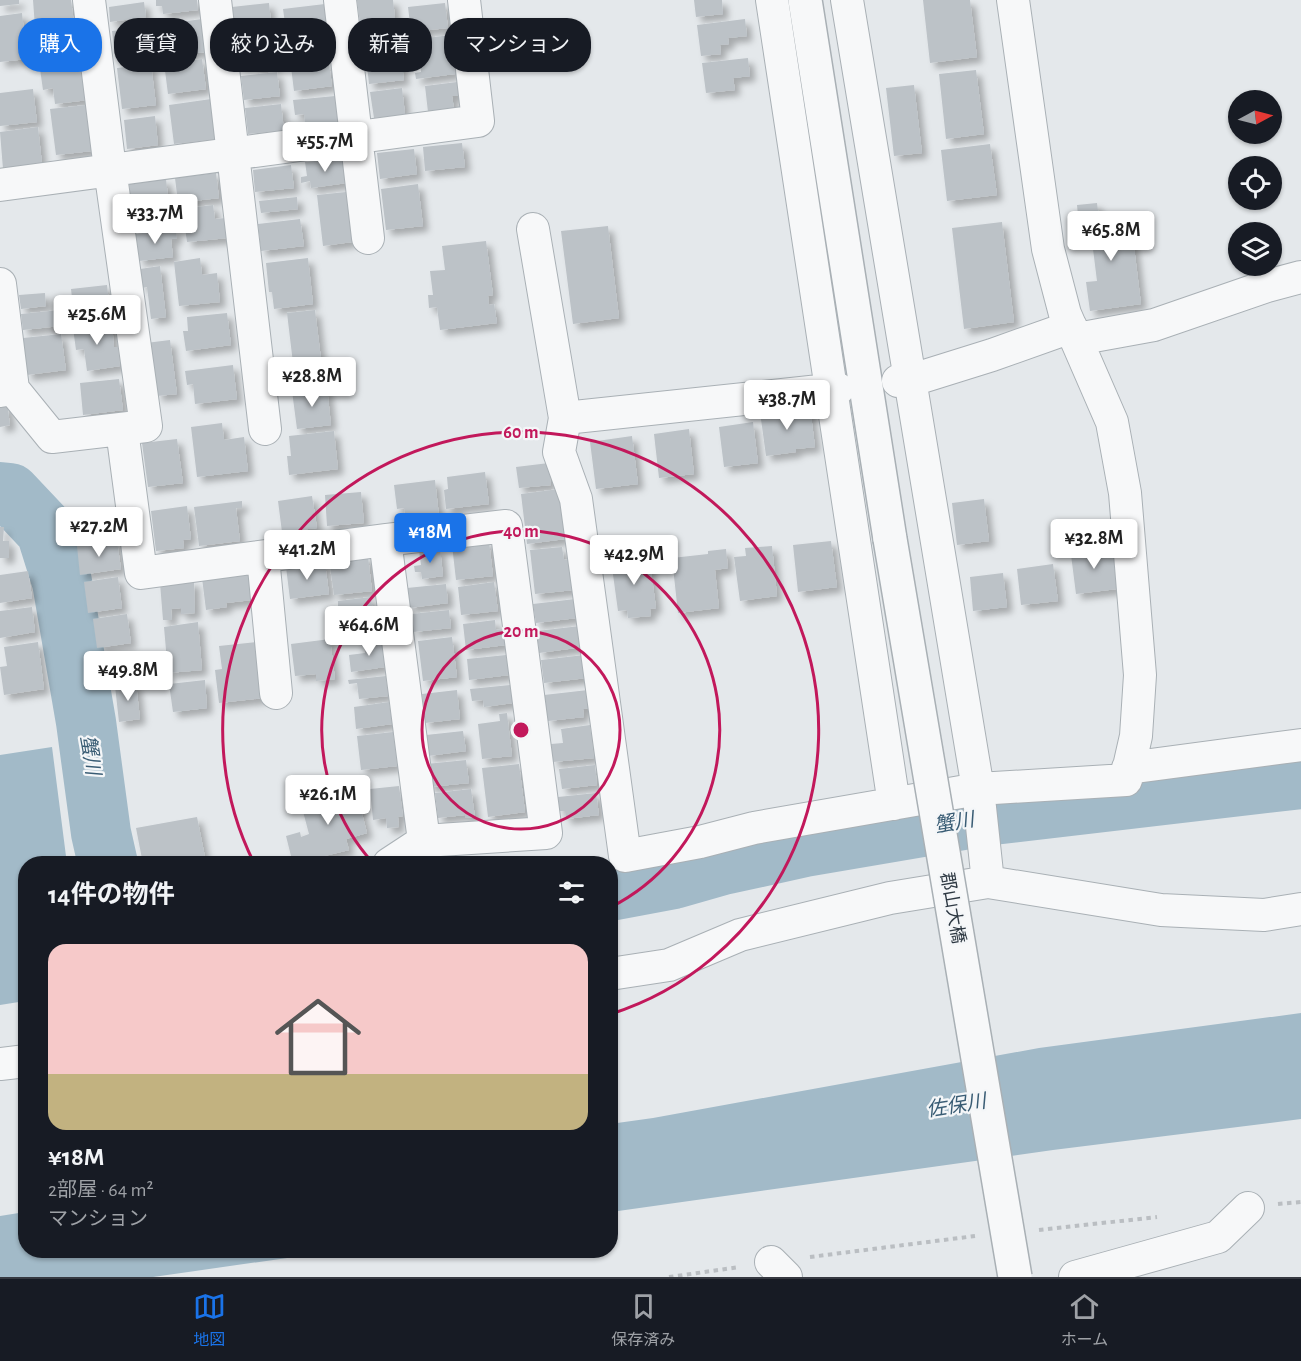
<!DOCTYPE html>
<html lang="ja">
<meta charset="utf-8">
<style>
:root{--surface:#171b24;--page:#20242c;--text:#f1f3f6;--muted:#9ea1a6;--line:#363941;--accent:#1a73e8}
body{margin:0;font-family:"Alegreya Sans","Noto Sans JP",sans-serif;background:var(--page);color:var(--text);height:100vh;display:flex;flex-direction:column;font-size:22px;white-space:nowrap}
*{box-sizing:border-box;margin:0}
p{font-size:20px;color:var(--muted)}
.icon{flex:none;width:33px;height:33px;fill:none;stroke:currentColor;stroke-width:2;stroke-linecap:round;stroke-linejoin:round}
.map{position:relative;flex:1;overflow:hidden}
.details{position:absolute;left:18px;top:856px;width:600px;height:402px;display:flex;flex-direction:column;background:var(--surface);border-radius:24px;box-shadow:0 2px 4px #0004}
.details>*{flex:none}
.banner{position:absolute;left:18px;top:18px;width:600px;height:54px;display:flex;gap:12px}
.needle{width:39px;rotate:83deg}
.buttons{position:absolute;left:1228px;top:90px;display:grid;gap:12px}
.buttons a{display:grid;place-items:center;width:54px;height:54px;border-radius:50%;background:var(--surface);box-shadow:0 2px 4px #0004;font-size:30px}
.price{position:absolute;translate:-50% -51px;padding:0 14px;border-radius:6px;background:#fff;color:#222;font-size:20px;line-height:39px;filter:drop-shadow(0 2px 3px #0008)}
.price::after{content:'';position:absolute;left:50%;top:36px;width:18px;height:14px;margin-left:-9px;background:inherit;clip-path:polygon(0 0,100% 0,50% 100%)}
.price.on{background:var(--accent);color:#fff}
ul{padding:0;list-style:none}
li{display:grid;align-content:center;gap:12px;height:318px;padding:0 30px}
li+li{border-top:2px solid var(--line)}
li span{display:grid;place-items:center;height:186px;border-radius:18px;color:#555}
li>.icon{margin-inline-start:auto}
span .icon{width:108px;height:108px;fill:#fffc;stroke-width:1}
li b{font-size:26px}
h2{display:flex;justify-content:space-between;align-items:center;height:72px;padding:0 30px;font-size:26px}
.tag{padding:0 21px;border-radius:24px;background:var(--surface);box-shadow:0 2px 4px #0004;font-size:21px;line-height:54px}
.tag.on{background:var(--accent);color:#fff}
.menu{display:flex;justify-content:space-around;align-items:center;height:84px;border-top:2px solid var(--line);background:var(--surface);font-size:16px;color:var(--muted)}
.menu a{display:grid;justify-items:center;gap:3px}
.menu .on{color:var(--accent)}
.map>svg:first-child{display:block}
.water{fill:#a2bac8}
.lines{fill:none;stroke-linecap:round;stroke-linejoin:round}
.river{stroke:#a2bac8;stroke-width:60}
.building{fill:#bcc2c7;filter:url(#shadow)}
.minor-casing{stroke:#a9b0b5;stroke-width:34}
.tertiary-casing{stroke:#a9b0b5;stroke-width:36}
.path{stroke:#babec2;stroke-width:4;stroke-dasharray:4.5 4.5;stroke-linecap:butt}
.minor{stroke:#f7f8f9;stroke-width:32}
.tertiary{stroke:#f7f8f9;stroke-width:33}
.tertiary-bridge-casing{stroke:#a9b0b5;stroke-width:36;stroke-linecap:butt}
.tertiary-bridge{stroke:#f7f8f9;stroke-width:33}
.ring{fill:none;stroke:#c2185b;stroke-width:3}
.labels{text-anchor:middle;stroke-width:4.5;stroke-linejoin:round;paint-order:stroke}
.street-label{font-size:18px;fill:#2d3842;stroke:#f4f6f8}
.water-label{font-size:20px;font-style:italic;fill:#395c74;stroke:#f4f6f8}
.centre{fill:#c2185b;stroke:#f4f6f8;stroke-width:3}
.ring-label{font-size:18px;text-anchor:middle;font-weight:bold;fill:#c2185b;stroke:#f4f6f8;stroke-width:4.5;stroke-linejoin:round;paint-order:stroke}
</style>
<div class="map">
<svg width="1301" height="1277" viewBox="0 0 1301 1277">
<defs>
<filter id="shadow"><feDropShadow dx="5.5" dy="5.5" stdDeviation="3" flood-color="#0004"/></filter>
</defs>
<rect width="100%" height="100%" fill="#e4e8eb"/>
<path class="water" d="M52 747 67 864H26L25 1001 0 1005V755Z
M1301 1013V1119L1053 1150 611 1212 610 1124 653 1118 1039 1048Z
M25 1212 26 1251H336L153 1277H0V1216Z"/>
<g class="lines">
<path class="river" d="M0 492 10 493 46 531 62 582 86 722 101 833 108 864
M610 891 674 879 723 865 805 847 993 815 1301 779"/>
</g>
<path class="building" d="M0 0H19V4L0 6Z
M33 0H71L74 23 35 27Z
M156 0H197L198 10 163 14 162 6H156Z
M357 0H393L396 27 361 31Z
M694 0H722L723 14 696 17Z
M923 0H970L977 57 930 63Z
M144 2 146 17 110 22 109 7Z
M269 3 272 32 236 37 232 7Z
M445 3 448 28 411 32 408 7Z
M325 4 328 34 308 37 309 42 288 45 283 9Z
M22 13 27 59 0 62V16Z
M202 19 206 52 169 56 165 24Z
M745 19 747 36 728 38 729 44 720 45 721 54 701 56 697 25Z
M145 27 149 52 143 53 144 57 121 60 120 56 115 57 112 31Z
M75 29 78 56 39 61 36 33Z
M398 35 404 80 369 84 366 56 371 55 369 38Z
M451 35 455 74 416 79 415 73 421 72 418 39Z
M273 39 277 66 254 69V64L240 66 238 54 254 52 252 42Z
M319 48 321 64 329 63 332 86 294 91 289 51Z
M748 58 750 76 733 78 735 90 706 93 702 63Z
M202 59 206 89 168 94 164 63Z
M83 64 88 100 55 104 53 88 43 90 40 69Z
M151 64 156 105 122 109 117 68Z
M976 70 984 134 946 139 939 74Z
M277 72 280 96 244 100 241 76Z
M457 82 459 96H452L454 109 428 112 425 86Z
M914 85 922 153 894 156 886 88Z
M402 88 405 114 374 118 370 92Z
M33 89 37 122 0 126V93Z
M335 96 338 122 305 126 304 114 295 115 293 100Z
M211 99 215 139 174 144 169 105Z
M281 104 284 130 248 134 245 108Z
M86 105 92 151 56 155 50 109Z
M155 116 158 145 127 149 124 120Z
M38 127 42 164 3 169 0 132Z
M462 143 465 167 425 171 423 147Z
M990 144 997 195 947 201 941 150Z
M414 149 417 174 380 179 377 153Z
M344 158 347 183 311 188 310 181 301 183V177L307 176 305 162Z
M291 165 294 188 255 192 253 170Z
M216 173 219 198 178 203 175 178Z
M166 179 171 223 133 227 129 183Z
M418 184 423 226 386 230 381 189Z
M346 192 352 242 323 246 317 195Z
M297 197 298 209 261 213 259 201Z
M1097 203 1100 225 1131 222 1141 304 1090 311 1086 282 1097 281 1090 225 1079 226 1077 205Z
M213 205 215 219 226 218 228 238 187 242 185 228 191 227 188 208Z
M300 219 304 246 261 251 258 224Z
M1002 222 1014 322 964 329 952 228Z
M608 226 619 318 573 324 561 231Z
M176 229 177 239H171L173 257 139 261 135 234Z
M486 241 493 295 488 296 489 305 494 304 497 323 440 330 437 307 429 308 428 295H433L430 271 445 270 442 246Z
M200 258 202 275 217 273 220 302 179 306 174 262Z
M308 258 313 304 274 309 272 292H269L266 263Z
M160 266 166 317 151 319 147 287 142 288 140 269Z
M107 285 110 312 74 316 71 289Z
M45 293 46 306 21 309 19 295Z
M59 310 60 326 23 330 21 314Z
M315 310 321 359 293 363 287 313Z
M227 313 231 345 186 351 183 331H188L187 317Z
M112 323 114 347H118L120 366 87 371 84 349 76 350 73 328Z
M61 334 66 370 27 375 23 338Z
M170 340 177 394 157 396 156 381 151 382 146 343Z
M233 365 237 399 195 404 193 384 187 385 185 371Z
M119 379 123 410 83 415 80 383Z
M327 387 331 425 297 429 292 391Z
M7 403 10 425 0 427V404Z
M810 407 815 447 796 449V452L766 456 760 412Z
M753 422 758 463 724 467 719 427Z
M222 423 224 440 244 437 248 471 197 477 191 427Z
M689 429 694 474 659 478 654 434Z
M334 431 338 469 289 475 287 456H291L289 436Z
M632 436 638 484 596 489 590 442Z
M177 439 183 483 148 487 142 443Z
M549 463 551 485 519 488 516 467Z
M485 472 489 504 446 509 444 490 448 489 447 477Z
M435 480 439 516 406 520 404 508 397 509 394 485Z
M559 489 565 539 527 544 521 494Z
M361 492 364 523 327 526 325 495Z
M312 496 317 528 282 532 278 501Z
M984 499 989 541 957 545 952 503Z
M242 501V508H236L240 541 199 546 194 507Z
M187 506 191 539 183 540 184 548 156 551 151 511Z
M114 513 116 535 73 540 71 518Z
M0 527H4L3 541H9V558H0Z
M117 541 121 569 80 575 77 546Z
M489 541 493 576 456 580 452 545Z
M831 541 837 587 798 592 793 545Z
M1078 545 1079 551 1112 547 1117 589 1076 594 1071 555 1076 554 1075 546Z
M772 546 777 596 740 601 734 557 746 556 745 548Z
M562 547 564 560 570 559 574 590 535 594 530 550Z
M440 548 443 576 422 579 421 572H415L414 566 421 565 419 550Z
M726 549 728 568 715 570 719 608 678 613 672 558 708 554V551Z
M649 555 656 608 650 609 651 616 628 618 627 610 618 611 611 560Z
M368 556 372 591 334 595 329 560Z
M325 563 329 594 290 599 286 567Z
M1053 564 1058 601 1021 605 1017 569Z
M28 571 32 598 0 603V575Z
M249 572 252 600 226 603 227 607 206 610 202 578Z
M1003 573 1007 607 973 611 970 577Z
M118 577 122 608 88 613 84 582Z
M194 581 195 613 181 614V608L171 609 172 620H163L160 583Z
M494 582 498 611 461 615 458 587Z
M446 584 448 603 409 608 407 588Z
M371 597 375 630 339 635 335 606H338V601Z
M575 599 577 618 536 623 533 604Z
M32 607 35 632 0 638V611Z
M449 610 451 628 413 632 411 614Z
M127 614 131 643 97 648 93 619Z
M495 620 496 630 503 629 506 645 466 650 463 624Z
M198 622 202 670 168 673 164 627Z
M580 626 583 647 539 653 537 631Z
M452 637 457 677 423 681 418 641Z
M330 639 335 679 316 681V674L295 676 291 644Z
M382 639 385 667 351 672 349 655 365 653 364 641Z
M38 642 44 689 4 695 0 667 7 666 4 647Z
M257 642 264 698 219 703 215 670 222 669 219 646Z
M506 655 509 675 469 680 467 659Z
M584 655 587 678 544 683 541 660Z
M133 656 135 672 102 675 100 660Z
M386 676 388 696 359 699 357 683 349 684 348 680Z
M205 680 207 708 173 712 169 684Z
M136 683 140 719 119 722 115 686Z
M510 685 513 703 484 707 483 700 472 701 470 689Z
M457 690 460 719 425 723 422 694Z
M588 690 591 708 583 709 584 717 548 721 544 695Z
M389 702 392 724 356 729 354 707Z
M507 713 512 756 482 759 478 724 500 721 499 714Z
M590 725 594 758 553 762 551 744 563 743 561 729Z
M463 731 466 751 428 756 426 735Z
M393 732 397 766 361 770 357 736Z
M466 760 469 783 429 787 426 764Z
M519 764 525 812 488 817 482 768Z
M595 765 597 785 562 789 559 769Z
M355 786 367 833 346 839 349 850 312 859 313 862 307 864H293L286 836 300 832 301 837 309 834 300 800Z
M399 786 403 816 398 817 399 827 387 828 386 818 373 820 370 789Z
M471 789 475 817 465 818V815L438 818 435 793Z
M596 793 599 815 566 819 565 811H559L558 797Z
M197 817 205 857 174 864H143L136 828Z"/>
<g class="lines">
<defs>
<path id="minor" d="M215 0 265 429
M340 0 368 238
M772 0 894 804
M847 0 978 789 988 882
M0 185 478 121 464 0
M533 229 565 418 559 452 576 499 625 856 700 842 754 828 978 789 1126 780 1136 736 1140 675 1125 493 1112 422 1065 314 1048 249 1013 0
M0 284 13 389
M1077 339 1154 325 1267 286 1301 277
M898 381 912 380 992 355 1071 327
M0 391 13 389 52 437 146 426 110 169 89 0
M565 418 838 389
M122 430 141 573 385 540 506 526 546 833 424 841 389 864
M385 540 424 841
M263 557 276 693
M1128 768 1301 745
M610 974 669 965 740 935 890 898 988 882 1161 910 1264 915 1301 909
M0 1064 26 1061
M771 1262 786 1277
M1075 1277 1218 1237 1248 1208"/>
<path id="tertiary" d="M805 0 890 539"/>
</defs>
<use href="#minor" class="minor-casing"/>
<use href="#tertiary" class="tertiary-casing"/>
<path class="path" d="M1278 1204 1301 1202
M1039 1230 1157 1217
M810 1257 975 1236
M669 1277 740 1267"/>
<use href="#minor" class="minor"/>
<use href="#tertiary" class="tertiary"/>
<defs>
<path id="tertiary-bridge" d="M890 539 1015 1277"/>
</defs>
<use href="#tertiary-bridge" class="tertiary-bridge-casing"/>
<use href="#tertiary-bridge" class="tertiary-bridge"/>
</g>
<g class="ring">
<circle cx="521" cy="730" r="99"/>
<path d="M373 863A199 199 0 1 1 611 907"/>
<path d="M254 863A298 298 0 1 1 611 1014"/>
</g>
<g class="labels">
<g class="street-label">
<text transform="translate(953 908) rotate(80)" y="6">郡山大橋</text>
</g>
<g class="water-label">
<text transform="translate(91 755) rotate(81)" y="7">蟹川</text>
<text transform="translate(954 822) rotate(-10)" y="7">蟹川</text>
<text transform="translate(956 1105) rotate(-9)" y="7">佐保川</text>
</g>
</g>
<circle cx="521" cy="730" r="9" class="centre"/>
<g class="ring-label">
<text x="521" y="438">60 m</text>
<text x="521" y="537">40 m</text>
<text x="521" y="637">20 m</text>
</g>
</svg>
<div class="buttons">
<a><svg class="needle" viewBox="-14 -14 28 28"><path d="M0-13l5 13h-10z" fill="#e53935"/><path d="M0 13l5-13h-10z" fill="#9ea1a6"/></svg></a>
<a><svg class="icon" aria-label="locate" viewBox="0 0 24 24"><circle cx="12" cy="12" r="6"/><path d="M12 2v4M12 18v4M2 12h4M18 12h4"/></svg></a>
<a><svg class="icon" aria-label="layers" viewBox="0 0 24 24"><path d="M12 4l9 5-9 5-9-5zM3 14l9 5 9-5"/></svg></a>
</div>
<b class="price" style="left:325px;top:173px">¥55.7M</b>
<b class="price" style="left:155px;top:245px">¥33.7M</b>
<b class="price" style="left:1111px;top:262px">¥65.8M</b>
<b class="price" style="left:97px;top:346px">¥25.6M</b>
<b class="price" style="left:312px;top:408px">¥28.8M</b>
<b class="price" style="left:787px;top:431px">¥38.7M</b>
<b class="price" style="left:99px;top:558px">¥27.2M</b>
<b class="price on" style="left:430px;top:564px">¥18M</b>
<b class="price" style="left:1094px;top:570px">¥32.8M</b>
<b class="price" style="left:307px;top:581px">¥41.2M</b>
<b class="price" style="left:634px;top:586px">¥42.9M</b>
<b class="price" style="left:369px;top:657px">¥64.6M</b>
<b class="price" style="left:128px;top:702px">¥49.8M</b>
<b class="price" style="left:328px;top:826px">¥26.1M</b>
<div class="banner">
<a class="tag on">購入</a>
<a class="tag">賃貸</a>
<a class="tag">絞り込み</a>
<a class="tag">新着</a>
<a class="tag">マンション</a>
</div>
<section class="details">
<h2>14件の物件<svg class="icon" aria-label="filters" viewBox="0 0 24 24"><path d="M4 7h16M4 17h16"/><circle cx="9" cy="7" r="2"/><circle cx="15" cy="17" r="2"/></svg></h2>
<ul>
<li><span style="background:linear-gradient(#f6c9c9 70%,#c2b280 0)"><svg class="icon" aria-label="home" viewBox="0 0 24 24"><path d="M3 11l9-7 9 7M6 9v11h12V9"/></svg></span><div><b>¥18M</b><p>2部屋 · 64 m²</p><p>マンション</p></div></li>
</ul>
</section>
</div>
<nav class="menu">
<a class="on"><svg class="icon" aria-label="map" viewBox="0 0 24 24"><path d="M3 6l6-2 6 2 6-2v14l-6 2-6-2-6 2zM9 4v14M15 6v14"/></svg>地図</a>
<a><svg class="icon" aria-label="saved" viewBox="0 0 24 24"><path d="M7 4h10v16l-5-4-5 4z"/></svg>保存済み</a>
<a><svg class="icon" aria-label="home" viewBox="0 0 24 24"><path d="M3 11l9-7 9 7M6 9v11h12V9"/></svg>ホーム</a>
</nav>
